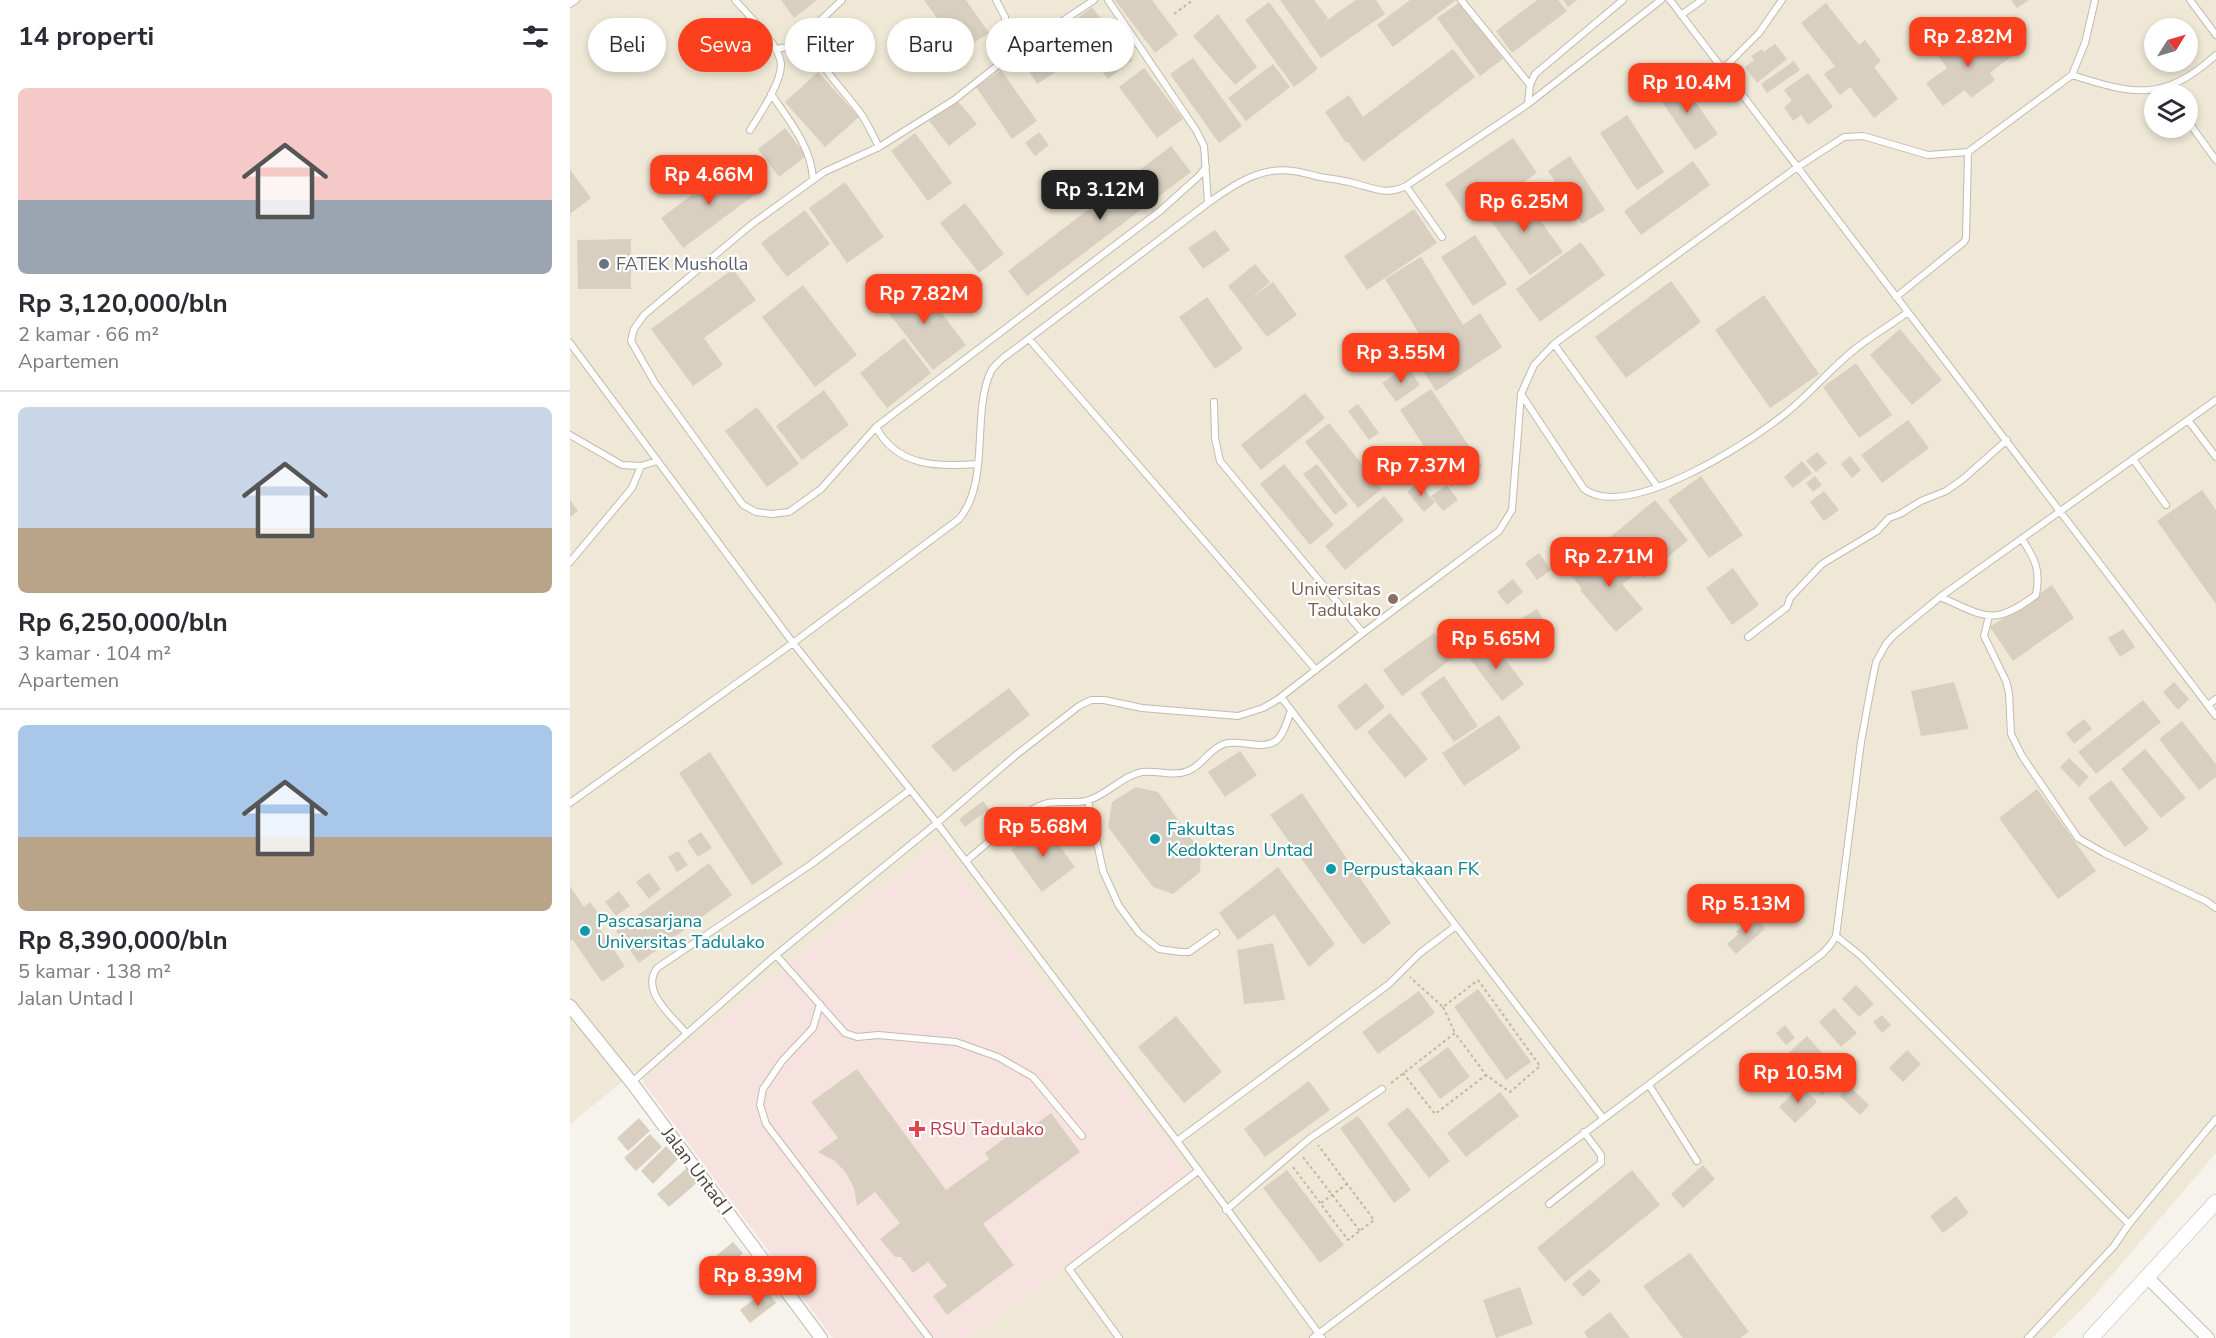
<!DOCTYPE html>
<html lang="id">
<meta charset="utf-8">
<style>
:root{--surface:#fff;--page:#f2f2f3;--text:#2b2b33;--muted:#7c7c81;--line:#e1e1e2;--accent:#fc3f1d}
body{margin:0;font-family:"Nunito Sans",sans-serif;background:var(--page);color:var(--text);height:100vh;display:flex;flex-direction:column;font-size:22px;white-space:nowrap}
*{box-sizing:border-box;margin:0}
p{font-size:20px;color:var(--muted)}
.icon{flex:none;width:33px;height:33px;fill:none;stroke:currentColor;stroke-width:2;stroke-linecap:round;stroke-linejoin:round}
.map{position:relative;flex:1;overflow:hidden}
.panel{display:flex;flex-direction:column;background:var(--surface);width:570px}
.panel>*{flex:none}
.hud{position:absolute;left:18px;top:18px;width:570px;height:54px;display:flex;gap:12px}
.needle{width:39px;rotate:53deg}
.buttons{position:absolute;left:1574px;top:18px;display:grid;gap:12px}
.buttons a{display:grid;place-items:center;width:54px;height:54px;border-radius:50%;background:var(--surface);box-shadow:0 3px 9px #0003;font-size:30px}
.price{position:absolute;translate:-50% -51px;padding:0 14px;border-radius:12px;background:var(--accent);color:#fff;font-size:20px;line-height:39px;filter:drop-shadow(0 2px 3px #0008)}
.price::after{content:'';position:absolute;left:50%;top:36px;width:18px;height:14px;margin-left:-9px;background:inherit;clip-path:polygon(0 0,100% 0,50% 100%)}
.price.on{background:#222;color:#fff}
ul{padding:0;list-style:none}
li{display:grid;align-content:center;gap:12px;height:318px;padding:0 18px}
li+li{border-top:2px solid var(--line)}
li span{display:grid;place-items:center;height:186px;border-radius:9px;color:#555}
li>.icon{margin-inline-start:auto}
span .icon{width:108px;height:108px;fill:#fffc;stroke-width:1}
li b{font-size:26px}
h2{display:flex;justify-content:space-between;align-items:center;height:72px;padding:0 18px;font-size:26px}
.pill{padding:0 21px;border-radius:27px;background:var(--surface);box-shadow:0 3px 9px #0003;font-size:21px;line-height:54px}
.pill.on{background:var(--accent);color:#fff}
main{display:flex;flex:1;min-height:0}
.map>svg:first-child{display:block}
.education{fill:#efe8d6;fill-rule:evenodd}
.medical{fill:#f6e3e0}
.building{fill:#d8cfc1}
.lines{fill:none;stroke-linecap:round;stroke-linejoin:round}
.service-casing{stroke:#c2bbae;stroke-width:8}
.minor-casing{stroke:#c2bbae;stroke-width:14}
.tertiary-casing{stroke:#c2bbae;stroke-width:16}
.path{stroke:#c4b79f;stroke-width:2;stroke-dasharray:3 3;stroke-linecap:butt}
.service{stroke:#fff;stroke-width:6}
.minor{stroke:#fff;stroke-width:12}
.tertiary{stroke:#fff;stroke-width:15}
.worship-dot{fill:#6b7280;stroke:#fff;stroke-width:2}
.education-dot{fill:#8d6e63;stroke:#fff;stroke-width:2}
.culture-dot{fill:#0f9aa8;stroke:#fff;stroke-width:2}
.health-dot{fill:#e0444e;stroke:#fff;stroke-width:2}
.labels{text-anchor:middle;stroke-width:4.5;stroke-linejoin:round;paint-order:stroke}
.worship-label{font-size:18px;fill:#5b616d;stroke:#fff;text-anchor:start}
.education-label{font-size:18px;fill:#785e54;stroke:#fff;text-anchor:end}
.culture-label{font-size:18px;fill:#0d838f;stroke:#fff;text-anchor:start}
.health-label{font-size:18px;fill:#be3a42;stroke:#fff;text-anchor:start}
.street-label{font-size:18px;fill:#4b4439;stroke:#fff}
</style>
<main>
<section class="panel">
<h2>14 properti<svg class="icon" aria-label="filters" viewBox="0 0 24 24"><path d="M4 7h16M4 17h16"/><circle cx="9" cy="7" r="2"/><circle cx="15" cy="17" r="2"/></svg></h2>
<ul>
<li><span style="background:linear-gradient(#f6c9c9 60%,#9aa5b1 0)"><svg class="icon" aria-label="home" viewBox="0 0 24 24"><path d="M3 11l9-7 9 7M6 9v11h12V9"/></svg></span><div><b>Rp 3,120,000/bln</b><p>2 kamar · 66 m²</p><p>Apartemen</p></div></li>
<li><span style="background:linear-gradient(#c9d6e8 65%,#b9a48a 0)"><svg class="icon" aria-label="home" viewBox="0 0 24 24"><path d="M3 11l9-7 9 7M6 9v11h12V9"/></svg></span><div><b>Rp 6,250,000/bln</b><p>3 kamar · 104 m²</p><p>Apartemen</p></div></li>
<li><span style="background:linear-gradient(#a9c7e8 60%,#b9a48a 0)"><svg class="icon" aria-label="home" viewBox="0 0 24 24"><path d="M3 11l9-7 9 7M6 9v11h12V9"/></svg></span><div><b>Rp 8,390,000/bln</b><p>5 kamar · 138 m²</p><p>Jalan Untad I</p></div></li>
</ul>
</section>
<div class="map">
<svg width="1646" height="1338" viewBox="0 0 1646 1338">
<rect width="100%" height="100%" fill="#f6f3ec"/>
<path class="education" d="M0 0H1646V1153L1518 1303 1482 1338H263L66 1071 0 1124ZM1584 28H1617V62H1584ZM1584 94H1617V128H1584Z"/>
<path class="medical" d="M367 843 622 1175 399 1338H263L73 1082Z"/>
<path class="building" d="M211 0H247L224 18Z
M354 0H396L419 33 391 51Z
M545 0H582L608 35 585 53Z
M710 0H744L758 18 753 23 786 0H806L815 14 751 58Z
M840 0H886L823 47 807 25Z
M967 0H988L997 11 942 53 926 31Z
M993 0H1007L998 7Z
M1441 0H1459L1447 8Z
M699 2 748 69 724 87 675 20Z
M890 2 933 59 910 76 867 18Z
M1256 3 1289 45 1295 40 1311 61 1304 67 1328 99 1304 118 1280 87 1270 95 1254 74 1265 66 1231 23Z
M522 7 563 60 538 79 497 26Z
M648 14 687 67 665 85 623 36Z
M1424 32 1442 56 1420 73 1425 80 1401 98 1395 90 1373 106 1356 83 1377 68 1366 53 1391 35 1402 49Z
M275 34H300L299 59 274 58Z
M483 37 500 63 467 84 450 57Z
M1205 44 1217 59 1187 83 1175 67 1184 60 1181 56 1192 49 1194 52Z
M883 49 905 77 793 162 778 142 776 143 755 112 779 95 793 117Z
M623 58 672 126 649 143 600 74Z
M1224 61 1230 70 1197 93 1191 84Z
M703 64 720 87 676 121 658 98Z
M574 68 613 119 587 138 549 87Z
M431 70 467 121 442 139 406 87Z
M248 72 289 117 255 147 215 102Z
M1238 73 1263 107 1238 125 1231 115 1223 121 1214 107 1222 101 1214 90Z
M1108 77 1148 134 1125 150 1086 93Z
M386 99 407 124 379 146 359 121Z
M1057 115 1094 172 1067 190 1030 133Z
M215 128 236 156 209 177 188 149Z
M469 132 479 145 465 156 455 143Z
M345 133 382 183 358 201 321 151Z
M943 138 967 173 899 219 875 184Z
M601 146 621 172 457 296 438 271Z
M1000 156 1035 210 1012 224 978 171Z
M1123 161 1140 185 1071 235 1054 211Z
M165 163 187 193 113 248 91 218Z
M0 170 21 198 0 214Z
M275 182 314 237 277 263 239 208Z
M948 190 993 252 960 275 916 214Z
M395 203 434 254 409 273 370 223Z
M844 209 867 243 797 290 774 256Z
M235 210 260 244 217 277 191 243Z
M645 230 660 250 633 269 618 248Z
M905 235 937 284 903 306 871 257Z
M61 239V289H8L7 240Z
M1011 242 1035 275 970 322 946 289Z
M851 257 893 325 910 313 932 347 866 391 844 357 858 348 815 279Z
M685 264 700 282 680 299 703 282 727 315 697 337 658 286Z
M163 269 186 300 134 338 153 365 123 386 81 329Z
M346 280 396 345 363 370 313 306Z
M1101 281 1131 322 1056 378 1025 337Z
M233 285 287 355 245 387 192 317Z
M1194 295 1249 374 1200 408 1145 330Z
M637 297 673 349 645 369 609 317Z
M1330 329 1372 380 1342 405 1300 355Z
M334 338 361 373 317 408 290 373Z
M1286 363 1322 415 1289 438 1253 387Z
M837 366 850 385 826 402 812 383Z
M861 389 912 466 881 487 830 410Z
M254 390 279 425 232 460 206 426Z
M735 393 755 418 691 470 671 445Z
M788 404 809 433 799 440 778 411Z
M187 407 229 464 197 487 155 431Z
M1338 420 1359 448 1312 483 1291 455Z
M759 423 812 489 788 508 735 442Z
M1247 452 1257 463 1246 472 1236 461Z
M1280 456 1291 470 1282 478 1271 464Z
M1232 461 1242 473 1223 488 1214 477Z
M714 464 764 525 740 545 690 484Z
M747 464 778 505 765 515 733 474Z
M1131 476 1173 535 1139 558 1098 500Z
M1245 476 1252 485 1243 492 1236 483Z
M848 483 865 502 854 512 837 492Z
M877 485 888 500 873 511 861 496Z
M1632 490 1646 510V604L1587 521Z
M1254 491 1269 510 1254 521 1240 502Z
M814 496 834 520 775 570 755 546Z
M0 500 8 511 0 517Z
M1085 500 1118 540 1073 578 1039 538Z
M1042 545 1064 575 1052 584 1073 609 1046 632 1010 590 1012 589 1001 575Z
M969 553 981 570 967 580 955 563Z
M1163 568 1189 605 1162 625 1136 588Z
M943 579 953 592 937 605 927 592Z
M1482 585 1504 618 1443 661 1420 627Z
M967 609 973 619 956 630 949 620Z
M1553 629 1565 647 1550 657 1538 638Z
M864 633 883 658 832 696 813 670Z
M969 634 976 645 965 652 957 642Z
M919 638 954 684 932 701 897 655Z
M874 676 908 726 884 742 850 693Z
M1384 682 1399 729 1351 736 1341 691Z
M1604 682 1619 699 1608 710 1593 692Z
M796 683 815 707 786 731 767 706Z
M439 688 460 715 384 772 361 746Z
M1573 700 1591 722 1526 774 1508 752Z
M820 713 858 759 835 778 797 732Z
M929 715 951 748 894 786 872 753Z
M1514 719 1522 729 1504 744 1496 733Z
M1612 721 1646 764V777L1629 790 1589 739Z
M1575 749 1616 798 1591 818 1551 769Z
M670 751 687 775 655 797 638 772Z
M140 752 213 864 182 885 109 773Z
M1499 758 1519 777 1509 787 1490 767Z
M1541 780 1579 829 1555 847 1518 798Z
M566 787 588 792 631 852 630 872 603 894 583 887 538 827 542 802Z
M1467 789 1526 871 1488 899 1429 818Z
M732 793 821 923 793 945 700 815Z
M413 801 419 809 395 827 389 819Z
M474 825 505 867 472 892 441 850Z
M131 832 142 848 128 857 117 841Z
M108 851 118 865 107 872 98 857Z
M139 863 162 895 69 963 46 931Z
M708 867 765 944 739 967 704 914 668 940 649 913Z
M79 873 91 889 79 899 66 882Z
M0 886 14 907 20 902 31 917 25 922 55 966 32 982 2 939 0 941Z
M49 891 60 906 46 916 35 902Z
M1185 916 1195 929 1166 954 1157 944 1168 934 1166 932Z
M703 943 715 1000 674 1004 667 950Z
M1286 985 1304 1004 1289 1017 1272 999Z
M908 989 961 1062 936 1080 884 1007Z
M849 991 865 1013 808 1054 792 1032Z
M1264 1008 1287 1033 1271 1047 1249 1022Z
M1312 1015 1321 1025 1312 1033 1303 1022Z
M606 1016 652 1072 614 1103 568 1047Z
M1215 1025 1225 1038 1216 1045 1206 1033Z
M1237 1036 1252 1053 1231 1073 1215 1056Z
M878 1047 900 1077 870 1099 848 1069Z
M1337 1050 1351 1064 1333 1082 1319 1068Z
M1260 1061 1273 1077 1252 1095 1239 1080Z
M287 1069 376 1190 419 1159 415 1153 443 1132 447 1138 481 1113 510 1152 413 1224 444 1265 377 1315 363 1296 377 1286 358 1262 343 1273 331 1257H325L310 1239 330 1223 305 1192 287 1206 284 1188 276 1173 265 1161 248 1152 268 1138 241 1102Z
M739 1081 760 1110 695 1157 674 1129Z
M1231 1085 1247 1102 1225 1123 1209 1107Z
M1279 1086 1299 1105 1290 1115 1270 1096Z
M930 1092 949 1116 896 1157 877 1133Z
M838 1107 880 1161 859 1178 817 1124Z
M788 1116 841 1190 824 1203 770 1128Z
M69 1118 80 1131 58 1151 47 1138Z
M80 1134 92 1147 66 1171 54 1158Z
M96 1146 108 1159 83 1184 71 1171Z
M1133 1165 1145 1179 1113 1208 1101 1194Z
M117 1168 129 1181 99 1207 87 1194Z
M717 1170 774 1245 750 1263 693 1188Z
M1062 1170 1090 1205 995 1282 967 1248Z
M1386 1196 1399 1213 1373 1233 1360 1216Z
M163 1242 173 1253 156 1268 146 1256Z
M1120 1253 1179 1332 1170 1338H1113L1073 1286Z
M1020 1269 1031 1281 1013 1297 1002 1284Z
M950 1287 963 1324 926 1338 913 1300Z
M196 1290 206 1303 180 1323 170 1310Z
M1040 1312 1060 1338H1018L1014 1332Z"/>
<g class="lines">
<defs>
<path id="service" d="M165 0C178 15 211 46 211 65 211 83 190 114 180 130
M272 0 239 31C244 64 272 87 291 114 298 124 303 136 309 147
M426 0 435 17 437 58 384 100 309 147 254 172 243 180 182 224 74 315 64 329 61 341 85 383 173 505 186 512 201 514 219 512 251 489 306 427 590 211 629 176 636 167
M538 0 626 130 634 146 638 203
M891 0 960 85
M1100 0 1646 716
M1620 0 1646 35
M0 4 6 0
M1111 15 1132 0
M206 49 241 43
M437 58 524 0
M1152 70 1189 33 1212 0
M1502 75C1564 95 1594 102 1646 55
M201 94C219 120 242 148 243 180
M958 104 960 85 965 74 1053 0
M1617 120 1646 160
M836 186 872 237
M1326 297 1394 242 1396 238 1398 152
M459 339 746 670
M0 343 223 643 367 823 607 1141 752 1338
M984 344 1087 486
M951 394 1014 489C1058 521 1175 445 1211 417 1239 396 1261 367 1289 346 1305 334 1322 324 1338 312
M644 402 645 438 650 461 793 633
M1618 420 1646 457
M306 427C327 467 368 467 407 464
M0 435 52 465 71 466 87 461
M1563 459 1596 505
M0 562 62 488 71 466
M1370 597C1417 617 1422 627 1466 595 1471 570 1465 559 1452 539
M1419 616 1414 636 1436 681 1439 693 1441 734 1452 756 1508 838 1534 853 1636 901 1646 908
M1178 637 1217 607 1220 598 1252 564 1307 531 1319 518 1330 514 1351 501 1376 491 1393 479 1437 440
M711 697 1033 1118
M1638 705 1646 699
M518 801 533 871 549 906 569 933 589 949 611 952H619L646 933
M0 803 223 643 389 519C421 481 401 414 421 371 424 366 429 362 433 358L638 203C663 185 691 166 723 171 732 172 741 175 750 177 761 179 772 180 783 183 803 188 816 196 836 186L958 104 1091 0
M396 861C417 844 449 813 474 804 488 799 506 805 519 800 538 794 552 776 572 772 587 770 603 777 618 771 632 766 639 749 654 744 670 739 689 750 704 742 713 738 718 719 721 710
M1266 936 1291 956 1559 1224
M206 955 275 1033 287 1037 308 1035 386 1042 428 1057 463 1077 512 1136
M250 1004 243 1028 212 1061 193 1089 190 1105 196 1124 359 1338
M116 1033C102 1016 70 991 87 968L240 865 340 790
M62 1082 206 955 367 823 446 755 509 706 521 700H534L572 708 668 716 693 708 707 700 793 633 929 531 942 510 951 394 964 365 984 344 1226 168 1274 137 1293 136 1358 155 1398 152 1502 75 1515 43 1525 0
M1079 1085 1127 1161
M607 1141 819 984 850 953 886 926
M979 1204 1031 1163V1155L1014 1132
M656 1210 739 1139 812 1089
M549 1338 499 1269 628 1171
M743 1338 1253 953 1261 944 1266 936 1291 742 1301 687 1306 662 1316 644 1324 635 1370 597 1646 400
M1458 1338 1544 1246 1559 1224 1646 1119"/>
<path id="minor" d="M0 1006 62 1083 251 1338
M1577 1277 1638 1338"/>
<path id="tertiary" d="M1521 1338 1646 1202"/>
</defs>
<use href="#service" class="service-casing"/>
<use href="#minor" class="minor-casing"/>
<use href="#tertiary" class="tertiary-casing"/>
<path class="path" d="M604 14 623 0
M873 1007 885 1033
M833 1073 865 1114 916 1075
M821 1083 885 1033 916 1075 940 1092 970 1066 908 980 873 1007 840 977
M733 1157 790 1231
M723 1167 778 1240 804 1220 748 1145
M751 1203 777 1184"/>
<use href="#service" class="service"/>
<use href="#minor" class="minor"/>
<use href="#tertiary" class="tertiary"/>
</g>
<circle class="worship-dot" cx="34" cy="264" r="6"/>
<circle class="education-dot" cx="823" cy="599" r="6"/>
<g class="culture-dot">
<circle cx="585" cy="839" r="6"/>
<circle cx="761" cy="869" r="6"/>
<circle cx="15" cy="931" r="6"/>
</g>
<path class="health-dot" d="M344 1120h6v6h6v6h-6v6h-6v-6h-6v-6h6z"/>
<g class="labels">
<g class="worship-label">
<text x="46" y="270">FATEK Musholla</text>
</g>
<g class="education-label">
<text x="811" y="595">Universitas<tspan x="811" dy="21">Tadulako</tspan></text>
</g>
<g class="culture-label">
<text x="597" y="835">Fakultas<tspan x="597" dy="21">Kedokteran Untad</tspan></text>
<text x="773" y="875">Perpustakaan FK</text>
<text x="27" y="927">Pascasarjana<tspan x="27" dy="21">Universitas Tadulako</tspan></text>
</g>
<g class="health-label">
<text x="360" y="1135">RSU Tadulako</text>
</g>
<g class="street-label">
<text transform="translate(127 1171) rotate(53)" y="6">Jalan Untad I</text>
</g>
</g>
</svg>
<div class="buttons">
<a><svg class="needle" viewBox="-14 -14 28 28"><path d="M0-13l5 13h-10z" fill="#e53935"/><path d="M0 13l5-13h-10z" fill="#7c7c81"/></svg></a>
<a><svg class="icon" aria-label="layers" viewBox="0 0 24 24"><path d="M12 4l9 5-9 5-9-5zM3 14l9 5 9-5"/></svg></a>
</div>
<b class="price" style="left:1398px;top:68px">Rp 2.82M</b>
<b class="price" style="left:1117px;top:114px">Rp 10.4M</b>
<b class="price" style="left:139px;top:206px">Rp 4.66M</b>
<b class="price on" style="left:530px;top:221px">Rp 3.12M</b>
<b class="price" style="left:954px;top:233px">Rp 6.25M</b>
<b class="price" style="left:354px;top:325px">Rp 7.82M</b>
<b class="price" style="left:831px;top:384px">Rp 3.55M</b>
<b class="price" style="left:851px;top:497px">Rp 7.37M</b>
<b class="price" style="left:1039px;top:588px">Rp 2.71M</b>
<b class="price" style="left:926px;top:670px">Rp 5.65M</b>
<b class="price" style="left:473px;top:858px">Rp 5.68M</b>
<b class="price" style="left:1176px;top:935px">Rp 5.13M</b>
<b class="price" style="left:1228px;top:1104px">Rp 10.5M</b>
<b class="price" style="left:188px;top:1307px">Rp 8.39M</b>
<div class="hud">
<a class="pill">Beli</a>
<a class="pill on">Sewa</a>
<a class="pill">Filter</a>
<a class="pill">Baru</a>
<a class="pill">Apartemen</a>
</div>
</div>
</main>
